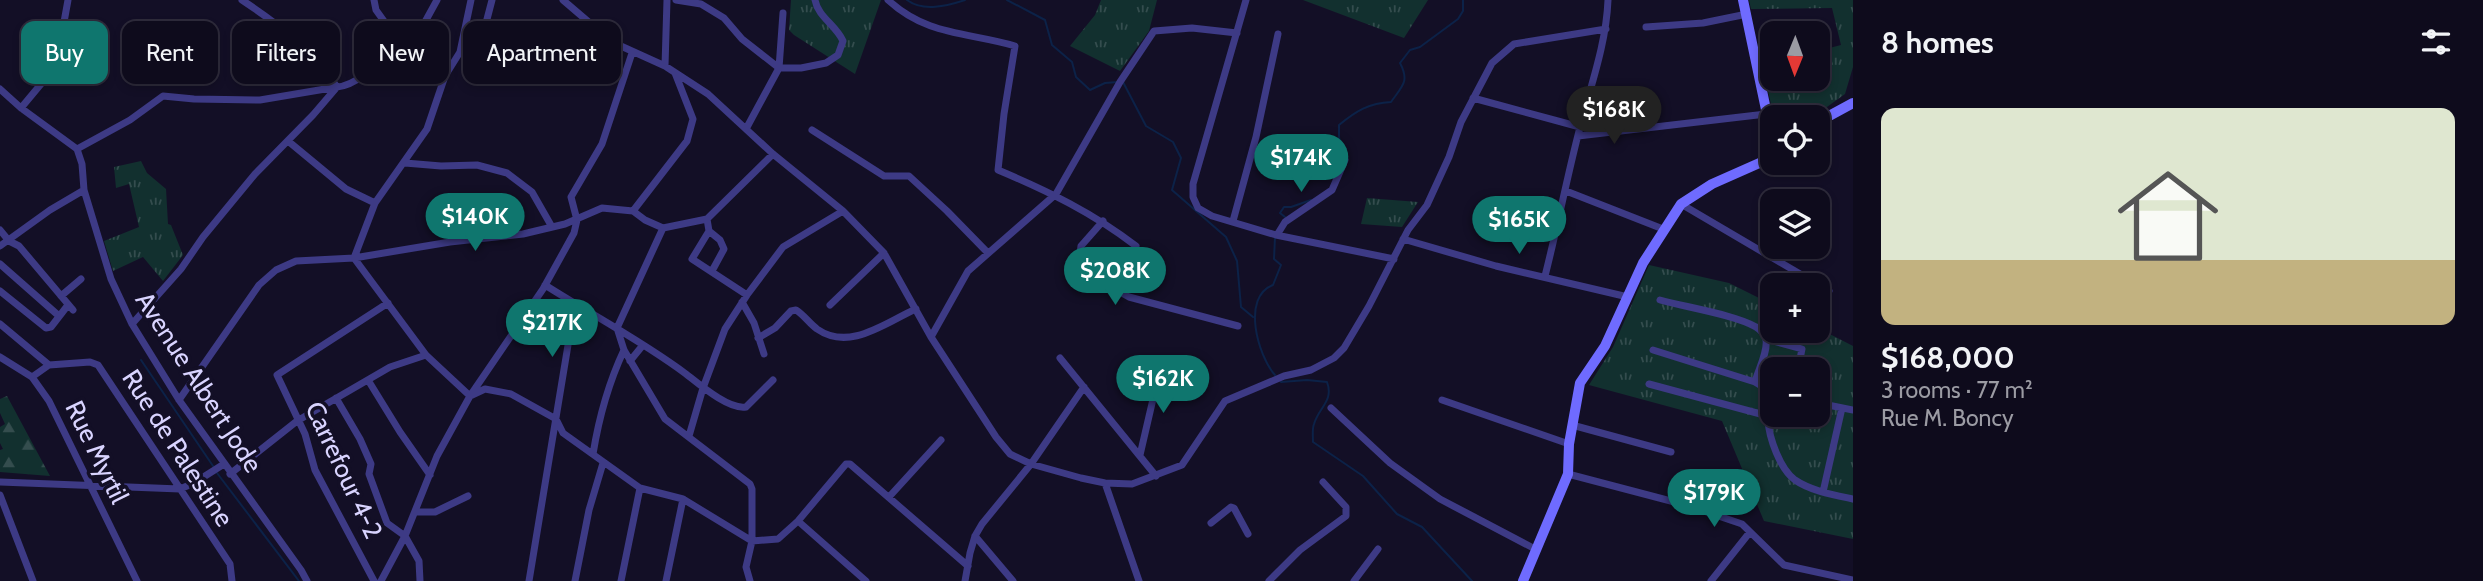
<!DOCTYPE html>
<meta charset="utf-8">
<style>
:root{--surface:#0e0b1c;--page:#1c1929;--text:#f1f3f6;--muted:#9b9ba3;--line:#2e2b3b;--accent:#0f766e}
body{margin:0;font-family:Cabin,sans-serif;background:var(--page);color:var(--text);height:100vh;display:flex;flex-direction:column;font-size:26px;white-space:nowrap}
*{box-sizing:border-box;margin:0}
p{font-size:23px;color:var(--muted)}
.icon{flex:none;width:38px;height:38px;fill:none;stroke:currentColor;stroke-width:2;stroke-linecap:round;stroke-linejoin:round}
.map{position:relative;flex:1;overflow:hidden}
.drawer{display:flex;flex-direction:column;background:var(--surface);width:630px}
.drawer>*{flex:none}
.hud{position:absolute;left:21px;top:21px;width:665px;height:63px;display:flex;gap:14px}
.needle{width:46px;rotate:181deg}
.controls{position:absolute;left:1760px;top:21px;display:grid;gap:14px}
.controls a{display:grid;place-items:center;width:70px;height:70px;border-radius:14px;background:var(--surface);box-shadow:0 4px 10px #0003,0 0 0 2px var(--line);font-size:35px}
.price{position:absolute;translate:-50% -60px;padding:0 16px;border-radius:24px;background:var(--accent);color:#fff;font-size:23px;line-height:46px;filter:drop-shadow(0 2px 4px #0008)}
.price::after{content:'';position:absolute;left:50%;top:42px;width:21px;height:16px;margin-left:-10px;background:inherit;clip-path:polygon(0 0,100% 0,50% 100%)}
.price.on{background:#222;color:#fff}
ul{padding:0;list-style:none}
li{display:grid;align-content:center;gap:14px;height:371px;padding:0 28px}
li+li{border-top:2px solid var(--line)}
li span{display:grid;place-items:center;height:217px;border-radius:14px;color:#555}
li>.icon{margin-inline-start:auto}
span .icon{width:126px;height:126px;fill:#fffc;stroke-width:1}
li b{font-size:30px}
h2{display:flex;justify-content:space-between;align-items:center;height:84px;padding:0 28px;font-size:30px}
.chip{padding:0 24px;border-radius:14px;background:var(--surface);box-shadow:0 4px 10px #0003,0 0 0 2px var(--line);font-size:24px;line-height:63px}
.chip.on{background:var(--accent);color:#fff}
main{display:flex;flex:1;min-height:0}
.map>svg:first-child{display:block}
.grass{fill:url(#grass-tufts);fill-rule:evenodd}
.forest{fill:url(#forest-firs)}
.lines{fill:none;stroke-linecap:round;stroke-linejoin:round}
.stream{stroke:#0c2248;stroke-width:2}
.street{stroke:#3d3a85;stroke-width:7}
.secondary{stroke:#6f6bff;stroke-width:10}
.labels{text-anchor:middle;stroke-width:7;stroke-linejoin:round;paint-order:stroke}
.street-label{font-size:26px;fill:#d9d4ff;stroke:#130f26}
</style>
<main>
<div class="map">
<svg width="1853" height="581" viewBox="0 0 1853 581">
<defs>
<pattern id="grass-tufts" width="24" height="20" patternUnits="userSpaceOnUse" patternTransform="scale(1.75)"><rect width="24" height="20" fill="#12302f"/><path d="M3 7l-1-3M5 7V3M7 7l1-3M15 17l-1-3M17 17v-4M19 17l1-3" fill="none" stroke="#344d4e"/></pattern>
<pattern id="forest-firs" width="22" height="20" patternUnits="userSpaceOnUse" patternTransform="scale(1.75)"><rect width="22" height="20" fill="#12302f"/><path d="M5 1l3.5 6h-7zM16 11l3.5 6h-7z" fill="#344d4e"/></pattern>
</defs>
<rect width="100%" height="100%" fill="#130f26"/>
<path class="grass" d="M791 0H881L855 74 794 35 789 30Z
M1101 0H1157L1149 31 1120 71 1070 46 1095 15Z
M1303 0H1428L1404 38Z
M1749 0H1853V67L1845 94 1813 117H1774L1762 65 1773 62V79H1818V51L1841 45 1832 8 1751 9Z
M141 161 147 173 166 189 168 224 171 225 183 255 163 281 143 257 113 271 104 241 139 227 129 184 116 188 114 167Z
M1367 198 1418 202 1402 227 1361 224Z
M1649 265 1729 283 1773 305V331H1818V328L1853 346V539L1764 521 1722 421 1589 385 1613 347ZM1773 369H1818V415H1773Z"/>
<path class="forest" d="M7 396 50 476 0 472V450L3 449 0 443V427L5 424 0 413V399Z"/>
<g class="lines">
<path class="stream" d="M907 0C923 12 947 6 965 0
M1007 0 1045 20 1052 45 1072 62 1076 77 1090 90 1105 83 1118 82
M1123 82 1146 126 1173 142 1181 158 1172 190 1226 237 1237 261 1241 307 1253 317
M1343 157 1339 137V125C1356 111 1369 103 1391 102 1402 86 1410 82 1400 63L1410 50 1420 47 1458 19 1463 11V0
M1285 217 1280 213 1284 207H1291L1311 200
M141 360 213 466
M1275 375C1258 356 1241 297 1273 285L1281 265 1274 259 1275 237
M1281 382 1307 380 1327 382C1334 401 1319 407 1314 424 1312 429 1313 437 1313 442L1363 476 1397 514 1422 527 1472 581
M217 473 299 581"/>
<path class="street" d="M563 0 612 42 665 66 708 94 773 154 843 211 884 253 931 337 996 437 1010 454 1031 464 1081 478 1105 483 1132 484 1182 465 1225 401 1284 376 1311 370 1334 358 1344 348 1369 306 1408 230 1427 205 1449 157 1461 122 1492 63 1514 44 1606 29
M676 0 701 4 724 18 742 39 779 68H801L826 63 838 55 843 41C836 25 818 17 815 0
M888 0C927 36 967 32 1015 46L1004 114 998 170C1048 191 1093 213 1136 246
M1246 0 1193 184V197L1198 208 1212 216 1276 235 1394 259
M486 23 492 0
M1646 27 1703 23 1747 14
M399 42 445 76 427 129 375 203 354 258 426 355 470 396 485 389 511 394 556 419 563 433 640 488 683 499 752 541 778 539 798 521 846 464H850L968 566
M409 51 437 0
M665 66 667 0
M278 72 311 52
M445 76 460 52 471 0
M0 89 21 108 77 149 82 164 84 190 111 279 132 324 179 400 301 570 307 581
M1473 98 1580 127 1578 136 1766 114
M21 108 56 66 68 0
M746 129 779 68 783 13
M812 130 884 176H909L947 211 988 253
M288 141 346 189 375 203
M77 149 130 120 163 96 194 99 260 100 337 87C310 48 281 26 242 0
M405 163 441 166 477 165 507 173 532 192 552 227
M1566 191 1663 229
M1681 204 1829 291
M633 211 645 220 663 228 707 219 773 154
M707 219 709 231 692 259 747 295
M1103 221 1081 246 1080 253 1113 288 1129 297 1238 326
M1233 221 1256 137 1278 34
M0 230 9 241 19 246 73 310
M709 231 720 240 724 249 712 271
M1277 235 1285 222 1332 190 1345 160
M1403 239 1496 266 1628 297
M0 246 50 210 84 190
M0 264 59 316
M1545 276C1557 229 1566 182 1578 135 1589 90 1606 47 1608 0
M545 285C592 315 642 341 686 374 700 385 729 410 746 407L773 380
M0 291 46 328 51 327 68 305
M61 296 81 279
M1660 300C1685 307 1736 315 1756 327 1760 329 1765 335 1766 340 1768 352 1758 370 1755 382
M742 302 754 323 764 354
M830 305 884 253
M0 324 49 365
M132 324 181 269 203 237 255 174 313 115 337 87C361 85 381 58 399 42L376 10 374 0
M617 328 624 350 665 419 750 484 752 489V541L746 567 750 581
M617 328 663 228
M931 337 968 271 1056 194 1120 82 1154 31 1192 28 1237 33
M758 338 775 328 791 311 796 310C804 315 809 323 817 329 850 352 886 322 916 309
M1766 339 1802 349 1798 369
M1653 350 1755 382 1773 393
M0 357 32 377 49 401 137 581
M1060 358 1156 476
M630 361 643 345
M32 377 49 365 90 362 98 365 230 564 232 581
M368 380 400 432 430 475
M1649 384 1768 416
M1772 392C1770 401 1768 411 1768 420 1769 438 1780 469 1795 480 1811 491 1834 495 1853 499
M336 398 360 439 371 464 369 474 387 523 405 536 419 561 420 581
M179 400 259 285 276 270 296 261 354 258 450 242 523 234 565 224 602 208 633 211 687 141 693 119 675 73
M1442 400 1569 444
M1818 403 1853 410
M1331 408 1390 463 1440 499 1537 550
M1572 425 1671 452
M689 436 703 388 725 329 747 295 783 247 843 211
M593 454C599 417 608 384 624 350
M1140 455 1160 369
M230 474 297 421 390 367 426 355
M1568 474 1686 505 1742 524 1784 565 1853 580
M0 482 180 489 194 483 224 464
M1105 483 1139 581
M1823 492 1842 408
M0 495 33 581
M889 497 941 440
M415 512H435L468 496
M798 521 866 581
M1211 523 1231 507 1234 508 1248 534
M975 536 1013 581
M374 581 315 470 305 434 277 375 388 303
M381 581 405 536 437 456 470 396 543 289 574 233 577 220 571 197 602 144 632 53
M529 581 570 333 582 308
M575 581 589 510 603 463
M621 581 640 488
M666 581 683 499
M965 581 970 553 975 536 982 524 1031 464 1084 387
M1269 581 1300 550 1346 516V507L1323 482
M1354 581 1378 549
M1711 581 1750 532"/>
<path class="secondary" d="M1743 0 1773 143
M1818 122 1853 103
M1523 581 1568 474 1569 444 1580 383 1605 346 1643 263 1681 204 1712 184 1773 157"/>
</g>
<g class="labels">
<g class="street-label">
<text transform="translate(199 382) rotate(57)" y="9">Avenue Albert Jode</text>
<text transform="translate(178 448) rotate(57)" y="9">Rue de Palestine</text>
<text transform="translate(97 452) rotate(64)" y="9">Rue Myrtil</text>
<text transform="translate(344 470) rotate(65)" y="9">Carrefour 4-2</text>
</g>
</g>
</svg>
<div class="controls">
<a><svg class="needle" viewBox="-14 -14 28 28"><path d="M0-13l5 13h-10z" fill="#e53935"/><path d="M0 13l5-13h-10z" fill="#9b9ba3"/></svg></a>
<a><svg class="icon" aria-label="locate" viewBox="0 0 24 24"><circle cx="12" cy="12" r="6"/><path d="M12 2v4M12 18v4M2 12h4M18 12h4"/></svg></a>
<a><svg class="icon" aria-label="layers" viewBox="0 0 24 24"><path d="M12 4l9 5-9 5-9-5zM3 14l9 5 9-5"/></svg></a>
<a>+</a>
<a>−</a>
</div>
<b class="price on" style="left:1614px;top:146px">$168K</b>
<b class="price" style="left:1301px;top:194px">$174K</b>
<b class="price" style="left:475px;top:253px">$140K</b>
<b class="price" style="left:1519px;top:256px">$165K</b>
<b class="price" style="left:1115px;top:307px">$208K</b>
<b class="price" style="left:552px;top:359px">$217K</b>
<b class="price" style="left:1163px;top:415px">$162K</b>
<b class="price" style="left:1714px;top:529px">$179K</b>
<div class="hud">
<a class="chip on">Buy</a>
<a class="chip">Rent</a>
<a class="chip">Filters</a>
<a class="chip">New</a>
<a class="chip">Apartment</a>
</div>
</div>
<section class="drawer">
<h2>8 homes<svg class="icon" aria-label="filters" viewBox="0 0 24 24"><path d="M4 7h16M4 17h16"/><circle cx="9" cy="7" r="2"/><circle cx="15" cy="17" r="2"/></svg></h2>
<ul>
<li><span style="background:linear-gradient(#dfe7d0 70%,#c2b280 0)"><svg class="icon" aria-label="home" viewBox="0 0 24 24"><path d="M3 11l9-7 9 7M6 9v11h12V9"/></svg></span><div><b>$168,000</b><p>3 rooms · 77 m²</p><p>Rue M. Boncy</p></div></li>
</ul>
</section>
</main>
